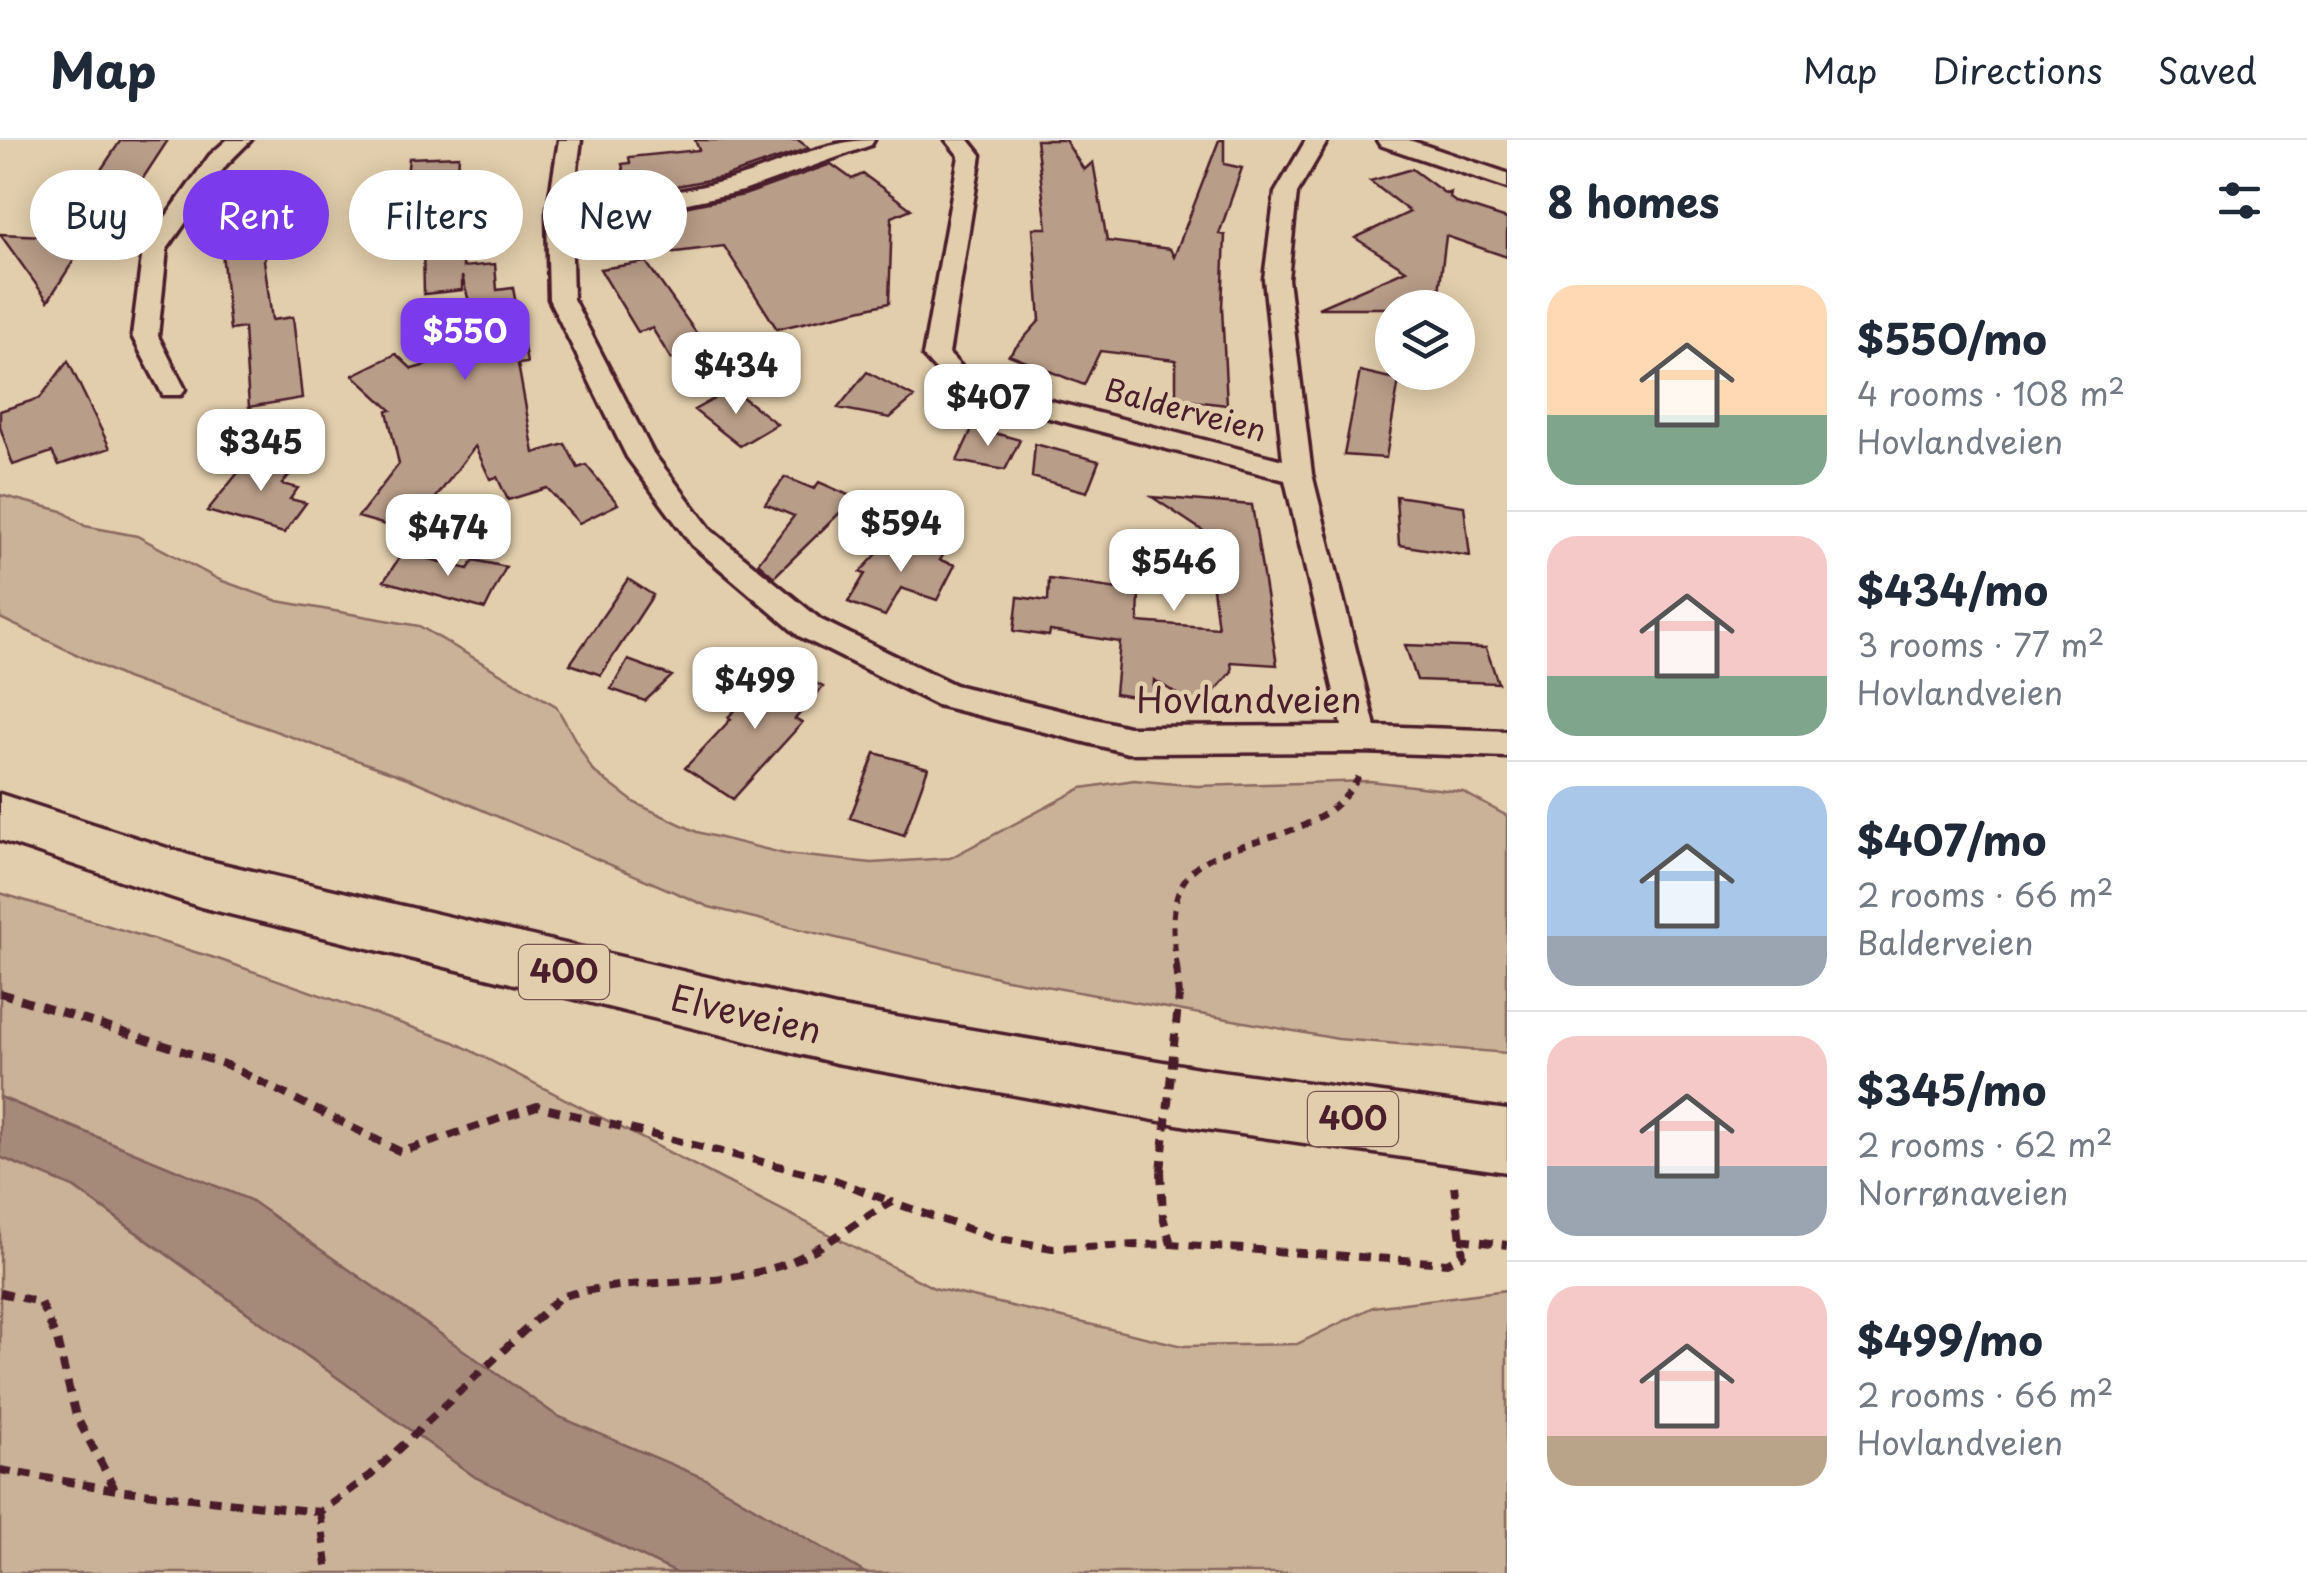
<!DOCTYPE html>
<meta charset="utf-8">
<style>
:root{--surface:#fff;--page:#f6f6f7;--text:#1f2937;--muted:#747a83;--line:#e0e1e3;--accent:#7c3aed}
body{margin:0;font-family:"Playpen Sans",sans-serif;background:var(--page);color:var(--text);height:100vh;display:flex;flex-direction:column;font-size:38px;white-space:nowrap}
*{box-sizing:border-box;margin:0}
p{font-size:32px;color:var(--muted)}
.icon{flex:none;width:55px;height:55px;fill:none;stroke:currentColor;stroke-width:2;stroke-linecap:round;stroke-linejoin:round}
.map{position:relative;flex:1;overflow:hidden}
.sheet{display:flex;flex-direction:column;background:var(--surface);width:800px}
.sheet>*{flex:none}
.top-card{position:absolute;left:30px;top:30px;width:950px;height:90px;display:flex;gap:20px}
.buttons{position:absolute;left:1375px;top:150px;display:grid;gap:20px}
.buttons a{display:grid;place-items:center;width:100px;height:100px;border-radius:50%;background:var(--surface);box-shadow:0 5px 25px #0003;font-size:50px}
.price{position:absolute;translate:-50% -85px;padding:0 22px;border-radius:20px;background:#fff;color:#222;font-size:32px;line-height:65px;filter:drop-shadow(0 2px 5px #0008)}
.price::after{content:'';position:absolute;left:50%;top:60px;width:30px;height:22px;margin-left:-15px;background:inherit;clip-path:polygon(0 0,100% 0,50% 100%)}
.price.on{background:var(--accent);color:#fff}
ul{padding:0;list-style:none}
li{display:flex;align-items:center;gap:30px;height:250px;padding:0 40px}
li+li{border-top:2px solid var(--line)}
li span{display:grid;place-items:center;flex:none;width:280px;height:200px;border-radius:30px;color:#555}
li>.icon{margin-inline-start:auto}
span .icon{width:120px;height:120px;fill:#fffc;stroke-width:1}
li b{font-size:42px}
h2{display:flex;justify-content:space-between;align-items:center;height:120px;padding:0 40px;font-size:42px}
.chip{padding:0 35px;border-radius:45px;background:var(--surface);box-shadow:0 5px 25px #0003;font-size:35px;line-height:90px}
.chip.on{background:var(--accent);color:#fff}
header{display:flex;align-items:center;gap:60px;box-sizing:border-box;height:140px;padding:0 50px;background:var(--surface);border-bottom:2px solid var(--line)}
header strong{font-size:48px}
nav{display:flex;gap:55px;margin-inline-start:auto;font-size:35px}
main{display:flex;flex:1;min-height:0}
.map>svg:first-child{display:block}
.green{fill:#c9b297;stroke:#8a6861;stroke-width:2.5}
.water{fill:#a68a79;stroke:#815f5a;stroke-width:2.5}
.building{fill:#b89d88;stroke:#4a1f2b;stroke-width:2.5}
.lines{fill:none;stroke-linecap:round;stroke-linejoin:round}
.street-casing{stroke:#4a1f2b;stroke-width:7}
.highway-casing{stroke:#4a1f2b;stroke-width:7}
.path-far1{stroke:#4a1f2b;stroke-width:6;stroke-dasharray:9 8;stroke-linecap:butt}
.path{stroke:#4a1f2b;stroke-width:8;stroke-dasharray:12 9;stroke-linecap:butt}
.street{fill:#e2ceac;fill-rule:evenodd}
.highway{fill:#e2ceac;fill-rule:evenodd}
.path-bridge{stroke:#4a1f2b;stroke-width:8;stroke-dasharray:12 9;stroke-linecap:butt}
.labels{text-anchor:middle;stroke-width:9;stroke-linejoin:round;paint-order:stroke}
.far-street-label{font-size:30px;fill:#4a1f2b;stroke:#e2ceac}
.shield{fill:#e2ceac;stroke:#785452;stroke-width:2.5}
.shield-label{font-size:32px;font-weight:bold;fill:#4a1f2b}
.street-label{font-size:35px;fill:#4a1f2b;stroke:#e2ceac}
</style>
<header>
<strong>Map</strong>
<nav><a>Map</a><a>Directions</a><a>Saved</a></nav>
</header>
<main>
<div class="map">
<svg width="1507" height="1433" viewBox="0 0 1507 1433">
<rect width="100%" height="100%" fill="#e2ceac"/>
<filter id="ink" filterUnits="userSpaceOnUse"><feTurbulence type="fractalNoise" baseFrequency=".01" numOctaves="2"/><feDisplacementMap in="SourceGraphic" scale="20" xChannelSelector="R" yChannelSelector="G"/><feConvolveMatrix kernelMatrix="1 2 1 2 8 2 1 2 1" color-interpolation-filters="sRGB"/></filter>
<g filter="url(#ink)">
<path class="green" d="M0 355 62 371 85 386 137 396 220 440 278 461 419 486 556 566 593 631 635 663 697 692 785 714 872 723 950 718 1082 648 1134 640 1197 646 1370 641 1463 652 1507 676V913L1338 899 1001 838 709 767 410 639 126 538 0 478Z
M0 753 218 819 454 902 934 1148 1183 1206 1297 1204 1373 1167 1507 1150V1433H865L706 1339 557 1276 250 1060 0 957Z
M0 1017 73 1047 475 1337 677 1433H0Z"/>
<path class="water" d="M0 957 250 1060 557 1276 706 1339 865 1433H677L475 1337 74 1047 0 1017Z"/>
<path class="building" d="M121 0H168L115 81 68 79Z
M695 0H798L809 8 724 37 629 55 622 24 630 23 629 17 699 10Z
M1036 0H1065L1084 30 1093 22 1107 101 1170 109 1174 117 1219 0H1224V24L1242 28 1219 94 1225 95 1222 168 1227 265 1176 259V220L1100 211 1084 245 1009 215 1040 180 1033 88H1047Z
M459 16 457 46 463 45V127L495 124 497 150 513 148 527 223 518 224 534 313 565 304 578 328 586 325 618 364 579 383 547 348 508 360 497 337 490 339 475 306 410 392 358 377 399 324 387 271 391 270 353 235 396 214 412 229 482 209 462 136V150L424 154 423 104H413L415 53 405 54 409 18Z
M831 24 852 39 863 34 911 69 892 77 889 163 777 189 724 106 643 116 634 77 744 55Z
M1412 29 1446 54 1451 52 1450 58 1457 63 1507 79V117L1446 96 1437 168H1318L1406 130 1355 98 1410 72 1370 41Z
M246 40 295 43 264 120 272 180 293 177 302 258 249 267 244 188 230 190 222 112Z
M0 94 88 98 48 161Z
M646 122 707 208 671 219 652 188 638 192 600 129Z
M68 221 110 308 59 325 52 312 13 325 0 287V271L40 258Z
M1360 231 1399 240 1386 318 1344 315Z
M867 232 914 257 890 278 838 268Z
M732 249 777 284 740 306 694 270Z
M973 287 1020 300 1005 330 957 321Z
M1035 304 1099 321 1087 352 1032 337Z
M255 312 299 323 282 344 298 348 290 359 306 363 284 393 207 371Z
M785 337 814 349 819 342 855 358 774 437 758 423 794 376 765 364Z
M1396 356 1464 366 1470 416 1399 405Z
M1152 357 1252 365 1277 525 1231 522 1232 531 1200 568 1154 540 1153 560 1115 554 1120 502 1050 491 1049 496 1014 491 1018 457 1048 461 1049 439 1139 452 1138 482 1218 488 1206 393Z
M893 397 944 414 940 420 955 425 937 460 901 448 885 476 848 462 865 434 860 432Z
M403 412 468 429 474 420 506 427 485 469 384 441Z
M628 439 653 455 601 535 570 524Z
M1405 505 1486 508 1498 543 1417 540Z
M628 520 672 536 645 561 611 549Z
M783 524 823 547 795 579 802 583 733 659 685 628 731 579 728 577Z
M875 613 928 628 904 695 850 678Z"/>
<g class="lines">
<defs>
<path id="street" d="M227 0H251L226 25 167 109 158 196 185 249 181 255H163L132 196 143 109 210 15Z
M559 0H581L572 66C624 60 675 54 725 41 777 28 819 0 874 0L871 5 743 51 646 72 571 80 573 159 653 313 712 391 821 480 955 545 1128 587 1342 586 1285 340 958 254 923 216 959 16 946 0H969L981 15 949 214 976 242 1283 320 1264 139 1275 53 1306 0H1328L1297 53 1288 139 1312 334 1375 586 1507 591V617L1362 612 1128 613 937 565 799 496 692 405 627 317 549 159 547 74Z
M1377 0H1409L1507 33V48L1380 5Z"/>
<path id="highway" d="M0 654 201 719 836 867 1199 928 1507 970V1032L1199 988 836 923 201 767 0 700Z"/>
</defs>
<use href="#street" class="street-casing"/>
<use href="#highway" class="highway-casing"/>
<path class="path-far1" d="M1177 828C1174 804 1170 774 1179 751 1204 686 1321 717 1361 632"/>
<path class="path" d="M1176 826 1179 856
M0 853 227 925 401 1012 537 966 835 1040 892 1062
M1161 1031 1163 1077 1171 1104
M1460 1099 1507 1105
M0 1153 40 1162 57 1200 76 1276 115 1349
M0 1330 116 1350 320 1372 371 1335 560 1157C631 1136 706 1149 776 1127 818 1114 854 1082 892 1062L994 1098 1053 1108 1171 1104 1447 1123 1463 1115 1454 1046
M320 1372 328 1433"/>
<use href="#street" class="street"/>
<use href="#highway" class="highway"/>
<path class="path-bridge" d="M1161 1031 1179 856"/>
</g>
</g>
<g class="labels">
<g class="far-street-label">
<text transform="translate(1185 271) rotate(15)" y="10">Balderveien</text>
</g>
<g class="shield">
<rect x="519" y="805" width="90" height="54" rx="8"/>
<rect x="1308" y="952" width="90" height="54" rx="8"/>
</g>
<g class="shield-label">
<text x="564" y="843">400</text>
<text x="1353" y="990">400</text>
</g>
<g class="street-label">
<text x="1249" y="573">Hovlandveien</text>
<text transform="translate(746 875) rotate(13)" y="12">Elveveien</text>
</g>
</g>
</svg>
<div class="buttons">
<a><svg class="icon" aria-label="layers" viewBox="0 0 24 24"><path d="M12 4l9 5-9 5-9-5zM3 14l9 5 9-5"/></svg></a>
</div>
<b class="price on" style="left:465px;top:243px">$550</b>
<b class="price" style="left:736px;top:277px">$434</b>
<b class="price" style="left:988px;top:309px">$407</b>
<b class="price" style="left:261px;top:354px">$345</b>
<b class="price" style="left:901px;top:435px">$594</b>
<b class="price" style="left:448px;top:439px">$474</b>
<b class="price" style="left:1174px;top:474px">$546</b>
<b class="price" style="left:755px;top:592px">$499</b>
<div class="top-card">
<a class="chip">Buy</a>
<a class="chip on">Rent</a>
<a class="chip">Filters</a>
<a class="chip">New</a>
</div>
</div>
<section class="sheet">
<h2>8 homes<svg class="icon" aria-label="filters" viewBox="0 0 24 24"><path d="M4 7h16M4 17h16"/><circle cx="9" cy="7" r="2"/><circle cx="15" cy="17" r="2"/></svg></h2>
<ul>
<li><span style="background:linear-gradient(#ffd9b3 65%,#7fa58c 0)"><svg class="icon" aria-label="home" viewBox="0 0 24 24"><path d="M3 11l9-7 9 7M6 9v11h12V9"/></svg></span><div><b>$550/mo</b><p>4 rooms · 108 m²</p><p>Hovlandveien</p></div></li>
<li><span style="background:linear-gradient(#f6c9c9 70%,#7fa58c 0)"><svg class="icon" aria-label="home" viewBox="0 0 24 24"><path d="M3 11l9-7 9 7M6 9v11h12V9"/></svg></span><div><b>$434/mo</b><p>3 rooms · 77 m²</p><p>Hovlandveien</p></div></li>
<li><span style="background:linear-gradient(#a9c7e8 75%,#9aa5b1 0)"><svg class="icon" aria-label="home" viewBox="0 0 24 24"><path d="M3 11l9-7 9 7M6 9v11h12V9"/></svg></span><div><b>$407/mo</b><p>2 rooms · 66 m²</p><p>Balderveien</p></div></li>
<li><span style="background:linear-gradient(#f6c9c9 65%,#9aa5b1 0)"><svg class="icon" aria-label="home" viewBox="0 0 24 24"><path d="M3 11l9-7 9 7M6 9v11h12V9"/></svg></span><div><b>$345/mo</b><p>2 rooms · 62 m²</p><p>Norrønaveien</p></div></li>
<li><span style="background:linear-gradient(#f6c9c9 75%,#b9a48a 0)"><svg class="icon" aria-label="home" viewBox="0 0 24 24"><path d="M3 11l9-7 9 7M6 9v11h12V9"/></svg></span><div><b>$499/mo</b><p>2 rooms · 66 m²</p><p>Hovlandveien</p></div></li>
</ul>
</section>
</main>
